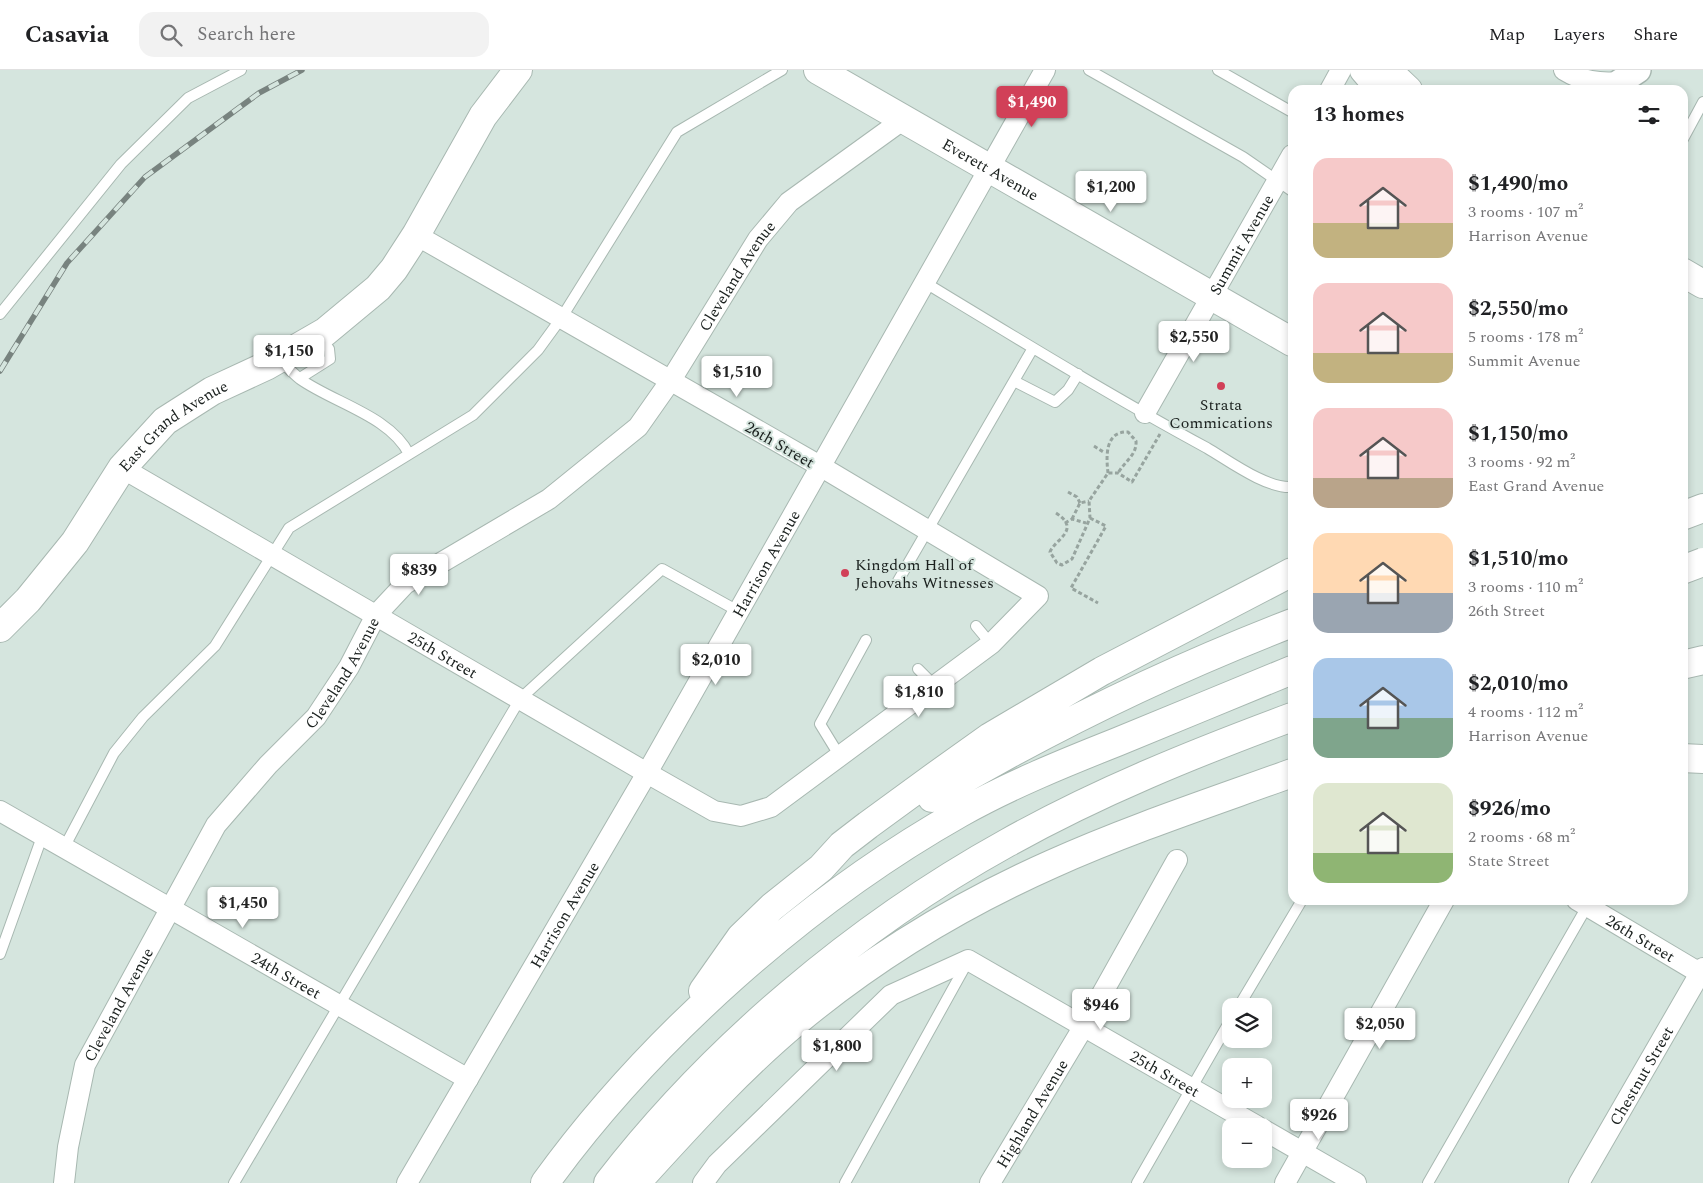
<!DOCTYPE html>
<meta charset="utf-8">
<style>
:root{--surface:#fff;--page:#f2f2f2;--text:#202124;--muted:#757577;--line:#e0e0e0;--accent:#d14058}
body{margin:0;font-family:Spectral,serif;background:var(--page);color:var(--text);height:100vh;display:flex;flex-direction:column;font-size:19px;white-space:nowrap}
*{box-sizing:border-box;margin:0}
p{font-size:16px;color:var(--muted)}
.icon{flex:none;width:28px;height:28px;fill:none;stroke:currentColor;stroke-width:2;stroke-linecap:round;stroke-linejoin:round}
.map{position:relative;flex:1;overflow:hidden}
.side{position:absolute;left:1288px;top:15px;width:400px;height:820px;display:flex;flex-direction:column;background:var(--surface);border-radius:15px;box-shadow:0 2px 8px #0003}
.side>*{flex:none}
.fabs{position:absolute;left:1222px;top:928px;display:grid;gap:10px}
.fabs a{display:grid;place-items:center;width:50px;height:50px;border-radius:10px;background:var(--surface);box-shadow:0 2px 8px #0003;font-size:25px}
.price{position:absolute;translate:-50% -42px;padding:0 11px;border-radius:5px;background:#fff;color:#222;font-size:16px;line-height:32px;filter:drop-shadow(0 1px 2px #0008)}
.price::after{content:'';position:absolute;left:50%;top:30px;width:15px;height:11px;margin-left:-8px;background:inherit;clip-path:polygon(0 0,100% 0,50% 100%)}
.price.selected{background:var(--accent);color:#fff}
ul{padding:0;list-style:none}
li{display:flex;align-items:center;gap:15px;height:125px;padding:0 25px}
li span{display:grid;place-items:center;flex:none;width:140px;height:100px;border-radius:15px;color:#555}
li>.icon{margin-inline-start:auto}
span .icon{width:60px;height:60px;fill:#fffc;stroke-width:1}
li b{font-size:21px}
h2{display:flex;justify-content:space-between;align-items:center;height:60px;padding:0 25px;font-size:21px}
header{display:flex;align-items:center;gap:30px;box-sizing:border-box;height:70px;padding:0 25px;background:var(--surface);border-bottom:1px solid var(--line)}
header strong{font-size:24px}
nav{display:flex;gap:28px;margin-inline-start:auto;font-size:18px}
.search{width:350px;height:45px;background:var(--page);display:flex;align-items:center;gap:12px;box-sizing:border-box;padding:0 18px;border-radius:15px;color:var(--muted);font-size:19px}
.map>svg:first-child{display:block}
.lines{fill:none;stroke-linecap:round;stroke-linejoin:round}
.service-casing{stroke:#a8b8b1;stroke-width:12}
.minor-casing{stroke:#a8b8b1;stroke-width:22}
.tertiary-casing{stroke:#a8b8b1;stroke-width:28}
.secondary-casing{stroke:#a8b8b1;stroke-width:30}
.motorway-casing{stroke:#a8b8b1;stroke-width:30}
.path{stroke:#97a49f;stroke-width:3;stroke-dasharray:4 2.5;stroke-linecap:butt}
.service{stroke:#fff;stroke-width:10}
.minor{stroke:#fff;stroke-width:20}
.tertiary{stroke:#fff;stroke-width:25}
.secondary{stroke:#fff;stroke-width:28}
.motorway{stroke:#fff;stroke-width:28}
.rail-casing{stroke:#78837f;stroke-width:5.5}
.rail{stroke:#d5e5de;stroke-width:4;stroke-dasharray:11;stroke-linecap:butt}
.motorway-bridge-casing{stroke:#a8b8b1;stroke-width:30;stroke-linecap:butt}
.motorway-bridge{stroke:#fff;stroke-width:28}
.poi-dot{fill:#d14058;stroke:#d5e5de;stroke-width:2}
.labels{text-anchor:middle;stroke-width:4;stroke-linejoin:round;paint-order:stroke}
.street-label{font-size:16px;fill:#1a201e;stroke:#d5e5de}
.poi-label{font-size:16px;fill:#1a201e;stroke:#d5e5de}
</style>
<header>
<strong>Casavia</strong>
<div class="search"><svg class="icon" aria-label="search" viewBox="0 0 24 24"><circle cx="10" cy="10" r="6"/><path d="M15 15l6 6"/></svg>Search here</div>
<nav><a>Map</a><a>Layers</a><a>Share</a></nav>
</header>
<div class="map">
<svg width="1703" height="1113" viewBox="0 0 1703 1113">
<rect width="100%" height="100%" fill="#d5e5de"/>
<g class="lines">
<defs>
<path id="service" d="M1089 0 1243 87 1292 121
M1218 0 1292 42
M1682 71 1703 32
M924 212C1018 269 1111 326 1207 378 1229 391 1267 419 1292 417
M0 244 121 94 188 28 241 0
M280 291C287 297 293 303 300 309 334 333 390 346 409 384
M300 308 330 289 329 279 320 266
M1014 311 1055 332 1068 320 1078 304
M898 511 1033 278
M976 556 991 574
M918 599 934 615
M839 685 820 654 866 570
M65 776 114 683 143 647 215 576 289 458 473 345 538 280 562 247 677 62 782 0
M0 884 43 764
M1239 936 1302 830
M234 1113 520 629 662 499 738 541
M845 1113 967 893
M1137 1113 1231 949
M1428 1113 1589 833"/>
<g id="minor">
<path d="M1564 0C1582 11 1598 14 1620 12"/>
<path d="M1330 20 1341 0"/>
<path id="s1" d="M1145 343 1292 85"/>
<path id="s2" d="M122 398 647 703 714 741 741 746 771 737 991 574 1038 526 820 396 416 165"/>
<path id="s3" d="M0 741 468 1009"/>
<path id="s4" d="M1577 830 1703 905"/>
<path d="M1264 1060 1356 1113"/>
<path id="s5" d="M64 1113 68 1077 85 995 216 755 268 695 316 647 349 597 376 545 405 514 549 429 638 357 671 310 758 169 789 132 904 49"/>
<path id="s6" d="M407 1113 647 703 1045 0"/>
<path id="s7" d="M703 1113 717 1094 891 925 968 890 1257 1056"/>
<path id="s8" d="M990 1113 1084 956 1177 790"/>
<path d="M1285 1113 1444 830"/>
<path id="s9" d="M1579 1113 1703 898"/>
</g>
<path id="tertiary" d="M1620 12 1638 0"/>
<g id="secondary">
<path id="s10" d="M818 0 1292 272"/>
<path id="s11" d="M0 558 28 530 75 472 122 398 165 351 212 321 266 296 325 262 378 218 394 199 416 165 483 46 518 0"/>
</g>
<path id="motorway" d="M1364 0 1381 20
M1387 0 1408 20
M1682 202 1703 214
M1682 446 1703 438
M1682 595 1703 590
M1682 688 1703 689
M932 728C1046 660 1168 601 1292 553
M703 921 741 867 772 837 821 798 842 775 868 755 931 709 990 667 1102 601 1292 502
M545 1113C649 969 806 830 960 743 1010 715 1064 693 1117 672 1175 648 1234 624 1292 600
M608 1113C713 977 857 856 1007 773 1098 722 1195 683 1292 647
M636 1113C688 1056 738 1000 797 951 874 887 962 834 1052 794 1130 759 1212 732 1292 703"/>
</defs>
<use href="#service" class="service-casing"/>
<use href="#minor" class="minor-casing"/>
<use href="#tertiary" class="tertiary-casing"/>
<use href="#secondary" class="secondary-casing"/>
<use href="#motorway" class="motorway-casing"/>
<path class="path" d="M1094 376 1105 383
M1108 403C1106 386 1105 361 1128 362L1136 371C1137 385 1125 391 1118 403
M1068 422 1077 427 1080 433
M1056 443C1082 460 1055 469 1050 482L1057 493 1062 495 1072 489 1090 448 1089 431 1108 403H1118L1132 412 1160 364
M1090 448 1106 456 1071 518 1098 533
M1072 449 1080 433 1089 431
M1065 453 1072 449 1086 453"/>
<use href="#service" class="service"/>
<use href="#minor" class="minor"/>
<use href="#tertiary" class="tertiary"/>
<use href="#secondary" class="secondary"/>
<use href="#motorway" class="motorway"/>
<defs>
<path id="rail" d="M0 301 67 193 145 107 259 23 302 0"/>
</defs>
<use href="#rail" class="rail-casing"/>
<use href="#rail" class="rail"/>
<defs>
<path id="motorway-bridge" d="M1682 500 1703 492"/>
</defs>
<use href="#motorway-bridge" class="motorway-bridge-casing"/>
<use href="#motorway-bridge" class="motorway-bridge"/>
</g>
<g class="poi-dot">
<circle cx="1221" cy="316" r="5"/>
<circle cx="845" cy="503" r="5"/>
</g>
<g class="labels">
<g class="street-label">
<text dy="6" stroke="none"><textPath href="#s10" startOffset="199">Everett Avenue</textPath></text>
<text dy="6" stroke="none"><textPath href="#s1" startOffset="194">Summit Avenue</textPath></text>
<text dy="6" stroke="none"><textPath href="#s5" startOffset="1164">Cleveland Avenue</textPath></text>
<text dy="6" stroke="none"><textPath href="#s11" startOffset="269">East Grand Avenue</textPath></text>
<text transform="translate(780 374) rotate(30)" y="6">26th Street</text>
<text dy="6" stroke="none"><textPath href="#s6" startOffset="716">Harrison Avenue</textPath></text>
<text dy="6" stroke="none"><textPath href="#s2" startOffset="371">25th Street</textPath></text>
<text dy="6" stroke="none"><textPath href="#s5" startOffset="592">Cleveland Avenue</textPath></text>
<text dy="6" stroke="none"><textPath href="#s6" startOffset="311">Harrison Avenue</textPath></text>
<text dy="6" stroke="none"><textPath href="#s4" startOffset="74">26th Street</textPath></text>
<text dy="6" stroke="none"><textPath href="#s3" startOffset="330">24th Street</textPath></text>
<text dy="6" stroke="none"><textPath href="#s5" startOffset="189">Cleveland Avenue</textPath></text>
<text dy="6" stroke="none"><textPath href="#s7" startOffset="578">25th Street</textPath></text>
<text dy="6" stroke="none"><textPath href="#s9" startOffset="124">Chestnut Street</textPath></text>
<text dy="6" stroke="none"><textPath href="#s8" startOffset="81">Highland Avenue</textPath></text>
</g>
<g class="poi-label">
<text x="1221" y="340">Strata<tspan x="1221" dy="18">Commications</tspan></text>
<text x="855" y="500" text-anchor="start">Kingdom Hall of<tspan x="855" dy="18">Jehovahs Witnesses</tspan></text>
</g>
</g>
</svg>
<div class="fabs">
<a><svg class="icon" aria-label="layers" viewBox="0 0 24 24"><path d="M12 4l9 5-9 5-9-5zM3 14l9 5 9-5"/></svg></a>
<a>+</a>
<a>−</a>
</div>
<b class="price selected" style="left:1032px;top:58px">$1,490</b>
<b class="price" style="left:1111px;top:143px">$1,200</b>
<b class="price" style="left:1194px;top:293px">$2,550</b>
<b class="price" style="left:289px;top:307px">$1,150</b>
<b class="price" style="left:737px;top:328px">$1,510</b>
<b class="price" style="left:419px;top:526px">$839</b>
<b class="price" style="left:716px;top:616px">$2,010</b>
<b class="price" style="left:919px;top:648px">$1,810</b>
<b class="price" style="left:243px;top:859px">$1,450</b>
<b class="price" style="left:1101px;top:961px">$946</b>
<b class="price" style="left:1380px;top:980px">$2,050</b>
<b class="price" style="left:837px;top:1002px">$1,800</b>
<b class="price" style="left:1319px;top:1071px">$926</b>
<section class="side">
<h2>13 homes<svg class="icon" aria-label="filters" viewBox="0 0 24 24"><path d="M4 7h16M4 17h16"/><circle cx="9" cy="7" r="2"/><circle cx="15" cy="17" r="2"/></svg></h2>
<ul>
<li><span style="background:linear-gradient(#f6c9c9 65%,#c2b280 0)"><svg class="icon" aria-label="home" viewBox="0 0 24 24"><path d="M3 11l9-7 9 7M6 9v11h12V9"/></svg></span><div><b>$1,490/mo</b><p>3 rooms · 107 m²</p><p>Harrison Avenue</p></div></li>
<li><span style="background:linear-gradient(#f6c9c9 70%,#c2b280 0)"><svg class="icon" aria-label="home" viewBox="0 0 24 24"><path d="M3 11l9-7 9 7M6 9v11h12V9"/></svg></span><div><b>$2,550/mo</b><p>5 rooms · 178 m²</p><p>Summit Avenue</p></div></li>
<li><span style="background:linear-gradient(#f6c9c9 70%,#b9a48a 0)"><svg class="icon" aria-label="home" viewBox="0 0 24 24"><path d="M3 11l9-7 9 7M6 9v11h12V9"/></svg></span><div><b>$1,150/mo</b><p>3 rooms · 92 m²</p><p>East Grand Avenue</p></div></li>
<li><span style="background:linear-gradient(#ffd9b3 60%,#9aa5b1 0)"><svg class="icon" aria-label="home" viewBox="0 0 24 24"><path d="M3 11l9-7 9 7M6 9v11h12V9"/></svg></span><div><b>$1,510/mo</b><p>3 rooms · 110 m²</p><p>26th Street</p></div></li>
<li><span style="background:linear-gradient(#a9c7e8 60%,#7fa58c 0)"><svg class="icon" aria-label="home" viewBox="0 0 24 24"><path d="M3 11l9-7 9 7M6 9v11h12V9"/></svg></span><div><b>$2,010/mo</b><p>4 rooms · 112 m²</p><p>Harrison Avenue</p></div></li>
<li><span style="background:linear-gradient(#dfe7d0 70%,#8fb573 0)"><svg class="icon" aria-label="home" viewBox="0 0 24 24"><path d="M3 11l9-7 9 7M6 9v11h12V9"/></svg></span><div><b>$926/mo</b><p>2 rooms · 68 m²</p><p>State Street</p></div></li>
</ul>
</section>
</div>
